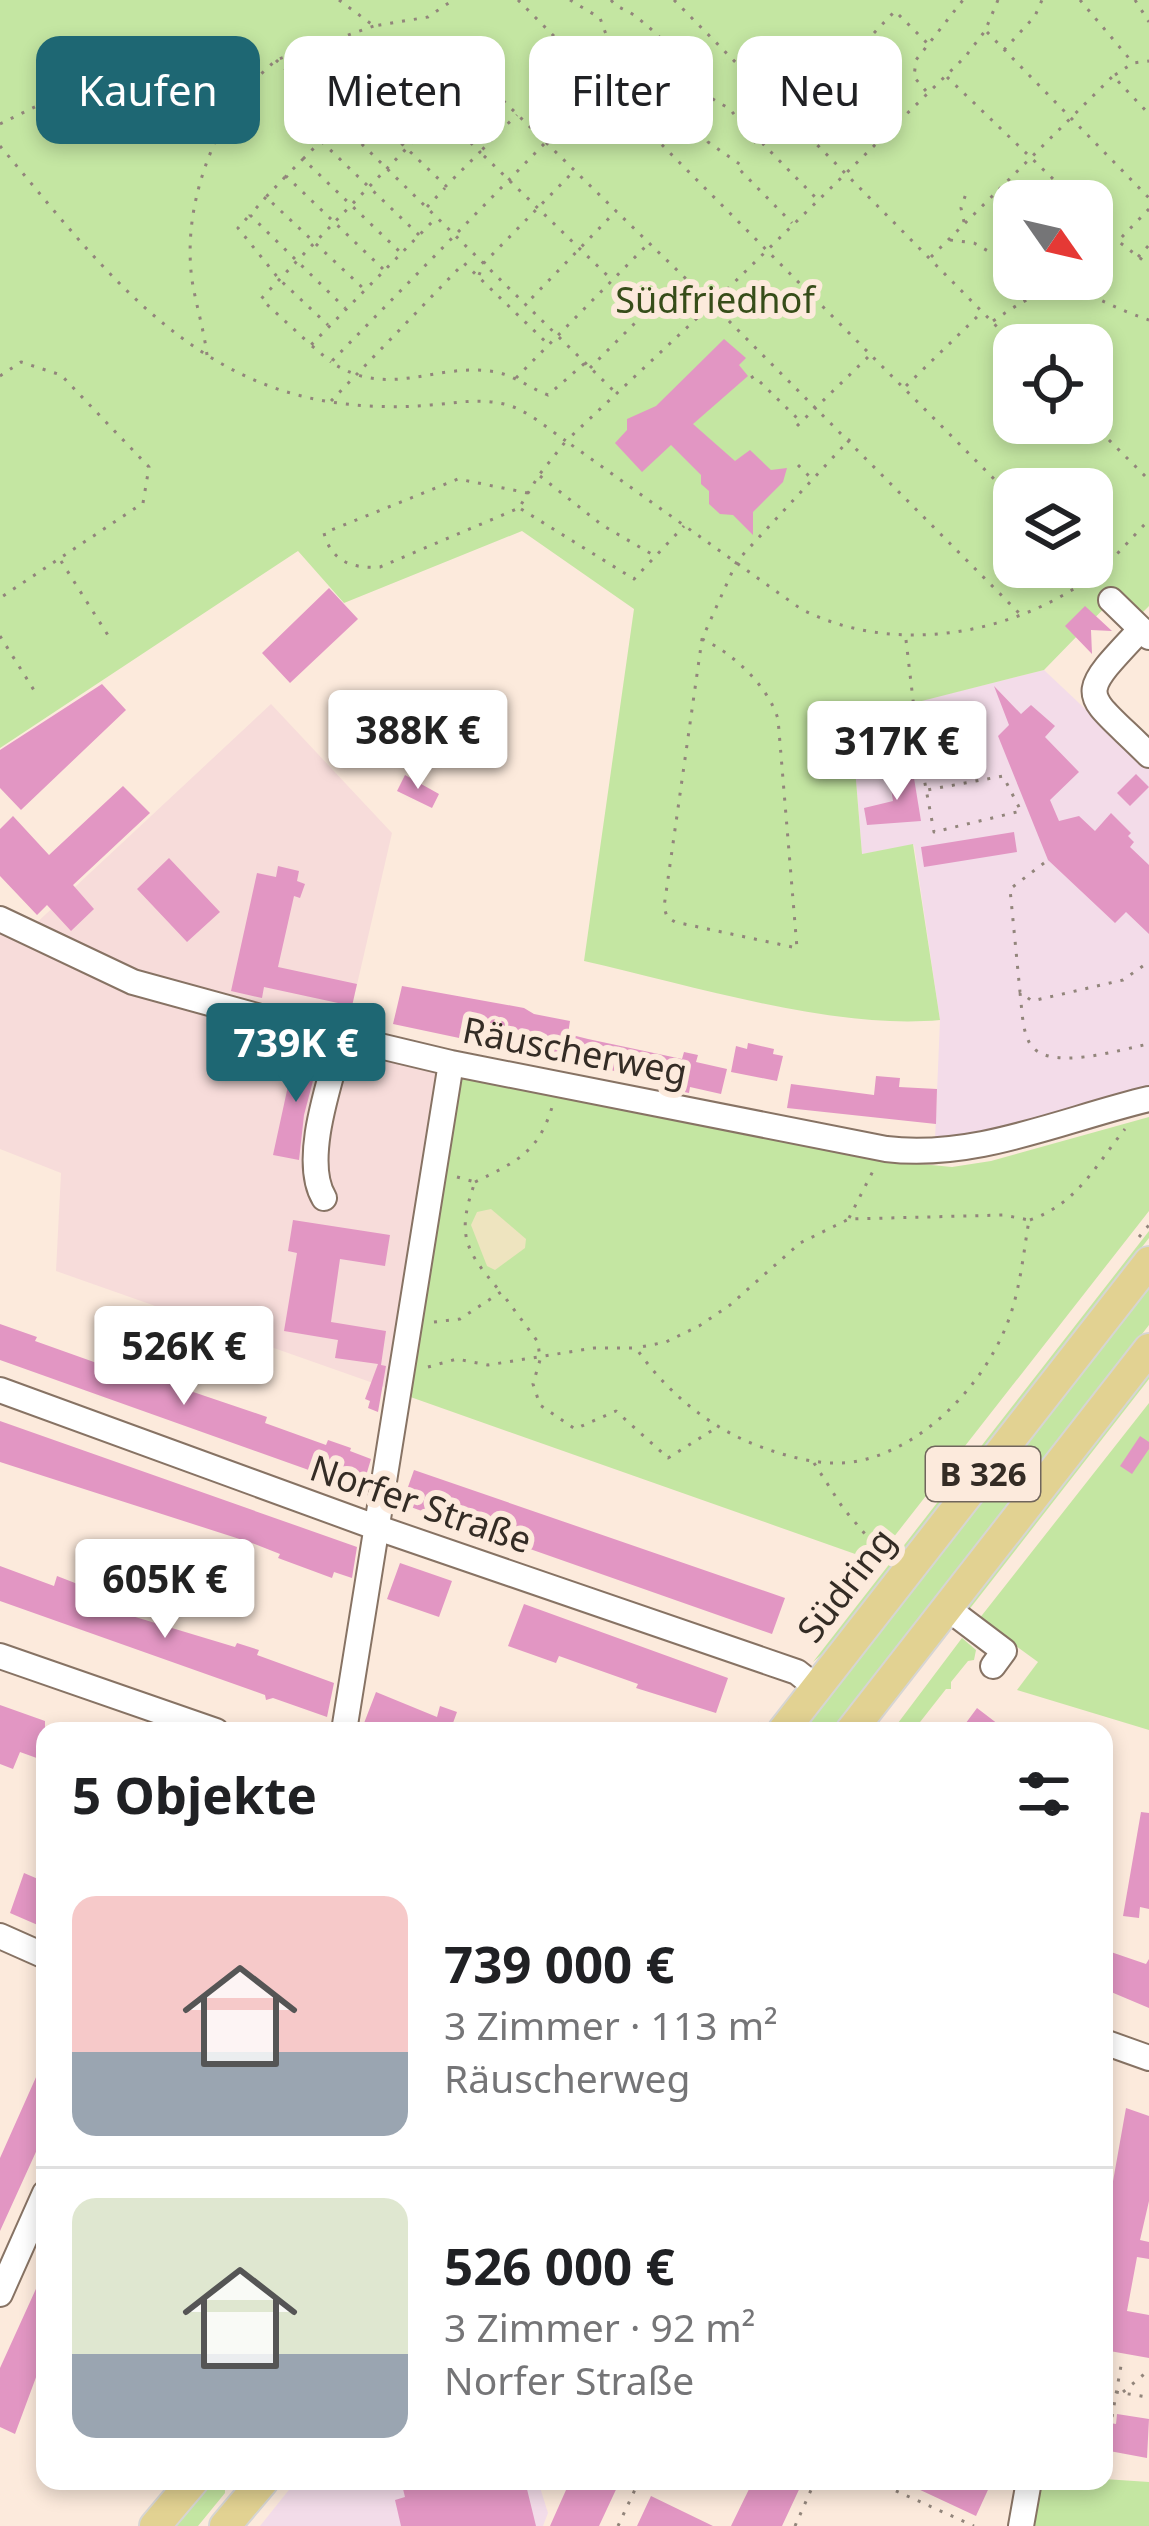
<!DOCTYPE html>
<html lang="de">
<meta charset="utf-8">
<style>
:root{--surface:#fff;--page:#f2f2f2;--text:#202124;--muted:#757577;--line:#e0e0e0;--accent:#1e6773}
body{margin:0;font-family:"Noto Sans",sans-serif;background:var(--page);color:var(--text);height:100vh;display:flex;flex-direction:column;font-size:45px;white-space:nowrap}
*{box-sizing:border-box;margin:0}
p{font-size:39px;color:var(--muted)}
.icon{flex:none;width:66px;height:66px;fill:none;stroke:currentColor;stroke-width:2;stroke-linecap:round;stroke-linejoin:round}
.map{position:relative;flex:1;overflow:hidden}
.side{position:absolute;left:36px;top:1722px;width:1077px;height:768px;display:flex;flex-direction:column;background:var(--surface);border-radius:24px;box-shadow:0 6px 18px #0003}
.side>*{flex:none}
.guide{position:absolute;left:36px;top:36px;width:1077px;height:108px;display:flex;gap:24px}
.needle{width:78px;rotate:124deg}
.tools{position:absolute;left:993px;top:180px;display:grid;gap:24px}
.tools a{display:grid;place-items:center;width:120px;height:120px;border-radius:24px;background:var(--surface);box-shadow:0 6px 18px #0003;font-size:60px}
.price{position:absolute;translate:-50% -102px;padding:0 27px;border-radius:12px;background:#fff;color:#222;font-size:39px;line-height:78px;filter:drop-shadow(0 3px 6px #0008)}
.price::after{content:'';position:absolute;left:50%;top:72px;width:36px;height:27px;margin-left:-18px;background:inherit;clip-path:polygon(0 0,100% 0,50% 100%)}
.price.selected{background:var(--accent);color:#fff}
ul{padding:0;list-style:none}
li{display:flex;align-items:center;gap:36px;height:300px;padding:0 36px}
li+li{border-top:3px solid var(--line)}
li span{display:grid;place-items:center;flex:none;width:336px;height:240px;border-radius:24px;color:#555}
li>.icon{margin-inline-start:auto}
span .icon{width:144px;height:144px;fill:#fffc;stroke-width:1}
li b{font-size:51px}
h2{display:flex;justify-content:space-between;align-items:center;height:144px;padding:0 36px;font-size:51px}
.tag{padding:0 42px;border-radius:24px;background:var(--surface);box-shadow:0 6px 18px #0003;font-size:42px;line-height:108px}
.tag.selected{background:var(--accent);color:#fff}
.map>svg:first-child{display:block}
.commercial{fill:#f3dce9}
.education{fill:#f7dcda}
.green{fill:#c4e6a2;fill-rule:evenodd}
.sand{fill:#eee4bf}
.building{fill:#e296c3}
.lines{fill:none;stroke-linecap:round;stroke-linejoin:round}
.minor-casing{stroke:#877364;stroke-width:28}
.major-casing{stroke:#d6d5d3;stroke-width:34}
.path{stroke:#92857b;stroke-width:3;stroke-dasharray:3 9;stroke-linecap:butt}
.minor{stroke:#fff;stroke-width:24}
.major{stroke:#e2d292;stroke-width:30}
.labels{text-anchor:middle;stroke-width:12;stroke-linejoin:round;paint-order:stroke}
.shield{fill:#fceadc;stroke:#70655c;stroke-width:3}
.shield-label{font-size:33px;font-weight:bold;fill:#342c25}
.park-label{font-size:36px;fill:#364d19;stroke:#fceadc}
.street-label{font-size:36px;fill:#342c25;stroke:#fceadc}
</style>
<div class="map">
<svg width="1149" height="2526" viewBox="0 0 1149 2526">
<rect width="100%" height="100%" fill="#fceadc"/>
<path class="commercial" d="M1044 670 1149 769V1087L978 1137 935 1140 940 1020 914 845 862 854 851 718Z
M296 2481H538L548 2513 543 2526H260Z"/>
<path class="education" d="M271 704 392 833 347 1028 426 1063 441 1077 393 1390 56 1271 61 1173 0 1149V929L31 928Z"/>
<path class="green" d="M0 0H1149V606L1139 616 1117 595 1044 670 851 719 862 854 913 844 940 1020C833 1030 691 985 584 961L634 609 522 531 344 603 298 551 0 748ZM1014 201H1092V279H1014ZM1014 345H1092V423H1014ZM1014 489H1092V567H1014Z
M458 1077 910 1163 952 1167 991 1161 1149 1117V1211L875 1561 402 1394Z
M1149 1231V1238L825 1652 813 1662Z
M1149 1282V1325L834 1731H805L832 1689Z
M1149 1371V1379L968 1611V1603Z
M1149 1403V1730L1017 1690 1038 1662 979 1619Z
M962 1638 976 1650 974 1660 968 1661 951 1682V1689H946L913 1731H892Z
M1104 2479 1149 2482V2526H1035L1041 2481Z
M211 2481H225V2493L198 2526H174Z"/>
<path class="sand" d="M491 1209 526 1239 525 1248 495 1270 487 1266 471 1225 477 1212Z"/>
<path class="building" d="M724 339 746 358 739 365 748 376 693 424 735 461 750 450 771 470 787 468 783 482 753 512V535L733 515 720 514 709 504V491L701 484V475L671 445 642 472 615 443 627 430V419L656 406Z
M329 588 358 619 290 683 262 653Z
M1085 606 1112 631 1091 630 1092 654 1065 626Z
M102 684 126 710 21 810 0 788V750Z
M994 686 1021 714 1031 705 1055 726 1045 737 1079 772 1050 800 1059 821 1079 816 1095 831 1111 813 1131 833 1128 836 1134 842 1130 847 1149 865V934L1126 912 1115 923 1048 860 998 736 1009 725Z
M913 772 921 821 867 825 864 808 893 801 889 775Z
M1136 774 1149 787 1130 806 1117 793Z
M405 775 439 794 432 808 397 791Z
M123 786 150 813 73 885 94 909 71 931 47 905 37 915 0 876V829L13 816 49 855Z
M1014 832 1017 852 924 867 921 847Z
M169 858 220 912 187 942 137 889Z
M278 866 299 871 297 881 305 884 300 898 294 896 278 967 357 984 352 1006 264 987 262 998 231 991 257 873 276 877Z
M402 986 524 1008 534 1014 570 1021 568 1034 588 1039 682 1059 684 1052 698 1055 696 1062 727 1069 721 1094 690 1087 689 1093 675 1090 676 1084 393 1024Z
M748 1043 774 1049 773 1054 783 1056 777 1081 731 1072 736 1046 747 1049Z
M296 1049 320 1054 304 1115 299 1160 273 1155Z
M876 1076 900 1078 899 1087 937 1089 936 1124 787 1108 791 1084 874 1095Z
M293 1220 390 1235 385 1266 340 1259 331 1322 386 1331 381 1365 386 1366 378 1412 368 1408 370 1401 365 1399 378 1364 335 1358 338 1340 284 1331 297 1253 288 1251Z
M0 1324 37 1337 35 1341 136 1377 137 1373 267 1417 265 1423 326 1445 328 1440 351 1448 350 1451 371 1459 362 1489 0 1360Z
M0 1421 357 1547 352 1578 334 1572 332 1578 278 1558 280 1554 252 1543 0 1462Z
M1140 1436 1149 1442V1449L1132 1474 1120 1466Z
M414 1470 785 1598 772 1634 402 1504Z
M400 1563 452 1581 439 1617 387 1599Z
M0 1566 54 1586 57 1576 75 1583 124 1608 122 1613 235 1647 237 1643 259 1650 257 1655 334 1683 327 1717 273 1698 266 1700 265 1695 0 1601Z
M524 1604 728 1678 716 1713 636 1688 638 1684 559 1656 556 1663 508 1646Z
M376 1692 437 1717 440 1706 457 1712 453 1723 469 1731H361Z
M0 1705 45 1721V1761L20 1752 13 1769 0 1764Z
M977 1708 1007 1731H960Z
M1141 1812 1149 1813V1909L1140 1907 1139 1918 1123 1916Z
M24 1873 45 1882V1916L40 1926 10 1913Z
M1108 1951 1146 1964 1149 1959V2008L1104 1989V1953Z
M45 2057V2132L0 2231V2158Z
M1126 2108 1149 2116V2201L1140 2240 1149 2242V2259L1137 2257 1127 2311 1149 2315V2358L1104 2350V2232Z
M45 2269V2353L15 2434 0 2427V2368Z
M1117 2414 1149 2419 1147 2458 1104 2450V2422L1116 2424Z
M401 2481H525L536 2526H401L395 2500 405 2497Z
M570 2481H620L599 2526H550Z
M753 2481H803L782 2526H731Z
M901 2481H992L976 2516Z
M651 2496 713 2526H637Z"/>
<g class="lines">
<defs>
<path id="minor" d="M1111 600 1149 637
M1141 629C1073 701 1083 689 1149 755
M0 919 133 982 275 1021 451 1063 886 1149C976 1160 1064 1119 1149 1099
M324 1198C301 1160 331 1079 342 1037
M0 1390 378 1528 797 1672 816 1687
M947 1608 1004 1651 993 1666
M0 1656 216 1731
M344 1731 451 1063
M0 1936 45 1956
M1104 2042 1149 2058
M0 2294 45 2193
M1021 2526 1029 2481"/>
<path id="major" d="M783 1731 1149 1262
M851 1731 1149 1349
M155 2526 193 2481
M225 2526 263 2481"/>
</defs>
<use href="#minor" class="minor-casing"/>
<use href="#major" class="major-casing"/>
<path class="path" d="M339 0 374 26 428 17 453 0
M518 0 1014 499
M570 0 600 18 607 37 667 96 683 100 708 142 741 165 739 169 792 223
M611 0C618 9 626 9 635 16 659 34 688 64 699 91L730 109 759 147 763 144 817 199
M674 0 1015 345
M998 0 985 31 965 57 712 304 1021 615
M1080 0 1133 63
M1135 0 1149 22
M987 32 1149 198
M874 33 895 11 928 44
M1004 50 1035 16 1042 0
M276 60 617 394
M1115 75 1133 63 1149 61
M829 77 861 46
M947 77 1076 201
M926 91 914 77 916 60 963 0
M461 96 498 133 480 152 612 280
M358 102 446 186 480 152 441 113C381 175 320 236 261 299L311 345 437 217
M0 124 63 93 143 81 245 89 276 60 374 26
M890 127 893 81
M499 132 517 115
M544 144 331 362C390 401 436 361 496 372 515 376 530 388 548 395L585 363
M0 146C92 255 180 379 331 402 364 407 398 408 431 405 456 403 479 398 504 404 526 409 547 428 566 441L712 304 616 211
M303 159 320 142
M285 177 266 197 365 290
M266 197 250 215 345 308
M427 207 445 188
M1149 209 1118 241 1149 265
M1092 216 1117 240
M247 218 238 228 279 279 328 325
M964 222 961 208 968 188
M419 235 321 141 393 65 441 113 478 76 616 211 526 304
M950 240 974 243 995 255
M931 257 1113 76 1149 114
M1138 257 1149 245
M383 269 286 176 303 159 399 251
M479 275 484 263 573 172
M993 321C1076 264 1068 293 1149 320
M312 346 331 362
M207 355C204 330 196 305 192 280 183 213 207 145 244 90
M590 368 681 277
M0 376 21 362 61 375 149 467 143 503 0 598
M516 378 647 245
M751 378 754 376 800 421
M906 386 981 313
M331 401 464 263 549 345
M1092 423 1149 480
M797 426 869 356
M798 465 810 477
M540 476 602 525 655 556
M528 493 458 479 324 533C331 561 352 569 380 567L519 508 539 475 566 441 801 609C891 655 1008 637 1090 578 1111 563 1130 539 1149 520
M521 509 634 579 684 526
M61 561 111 640
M1081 567 1098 585
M0 636 37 695
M702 639C733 653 768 686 778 719L797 948 675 922 667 917 664 907 702 639 737 561 850 439
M906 640 919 751 934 832 1021 811 1003 776 927 790
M1044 863 1010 889 1020 992 1032 1001 1123 980 1147 963
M1020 993C1022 1008 1022 1029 1029 1042 1045 1074 1121 1049 1149 1044
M457 1177 475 1182C456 1235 465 1250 499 1290
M475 1182C518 1161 539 1152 553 1104
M849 1218 875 1167
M1030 1220C1078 1203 1095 1166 1125 1129
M1139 1237 1149 1225
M434 1322 460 1319 501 1292 538 1342 540 1360 533 1384 540 1405 575 1429 616 1411 668 1458 716 1428
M428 1367 457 1359 488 1365 594 1348H636C667 1393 712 1430 764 1448 792 1458 823 1466 853 1462 926 1450 991 1378 1012 1310 1021 1281 1024 1250 1029 1220L1003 1215 849 1219 800 1243 730 1305 699 1326 666 1342 636 1348
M814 1463 843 1508 887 1560
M751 1731 759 1722
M1104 2390 1147 2397
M1123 2392 1149 2370
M1112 2417 1122 2360
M707 2481H714
M874 2481 974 2526
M618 2526 639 2481
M795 2526 815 2481"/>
<use href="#minor" class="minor"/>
<use href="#major" class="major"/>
</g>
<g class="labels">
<rect class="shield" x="926" y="1447" width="114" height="54" rx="9"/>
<g class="shield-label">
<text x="983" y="1486">B 326</text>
</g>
<g class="park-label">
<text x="715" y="313">Südfriedhof</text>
</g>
<g class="street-label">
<text transform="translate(575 1051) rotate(11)" y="13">Räuscherweg</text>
<text transform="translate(421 1504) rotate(19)" y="13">Norfer Straße</text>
<text transform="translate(846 1585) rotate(-52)" y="13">Südring</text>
</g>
</g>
</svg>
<div class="tools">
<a><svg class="needle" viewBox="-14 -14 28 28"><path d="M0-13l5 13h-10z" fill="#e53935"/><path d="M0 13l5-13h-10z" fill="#757577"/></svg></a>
<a><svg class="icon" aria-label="locate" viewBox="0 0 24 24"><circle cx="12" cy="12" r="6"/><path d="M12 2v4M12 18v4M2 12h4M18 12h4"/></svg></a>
<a><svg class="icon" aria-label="layers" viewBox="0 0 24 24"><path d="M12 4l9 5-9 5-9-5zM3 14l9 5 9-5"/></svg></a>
</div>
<b class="price" style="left:418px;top:792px">388K €</b>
<b class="price" style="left:897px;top:803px">317K €</b>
<b class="price selected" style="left:296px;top:1105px">739K €</b>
<b class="price" style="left:184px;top:1408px">526K €</b>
<b class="price" style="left:165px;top:1641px">605K €</b>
<div class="guide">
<a class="tag selected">Kaufen</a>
<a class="tag">Mieten</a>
<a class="tag">Filter</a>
<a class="tag">Neu</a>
</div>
<section class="side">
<h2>5 Objekte<svg class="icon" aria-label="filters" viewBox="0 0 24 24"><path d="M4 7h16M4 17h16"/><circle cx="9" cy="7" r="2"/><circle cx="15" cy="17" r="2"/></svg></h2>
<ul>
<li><span style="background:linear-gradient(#f6c9c9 65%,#9aa5b1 0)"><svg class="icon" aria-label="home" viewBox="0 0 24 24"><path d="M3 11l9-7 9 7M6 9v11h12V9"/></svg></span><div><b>739 000 €</b><p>3 Zimmer · 113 m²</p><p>Räuscherweg</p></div></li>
<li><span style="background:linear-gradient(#dfe7d0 65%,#9aa5b1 0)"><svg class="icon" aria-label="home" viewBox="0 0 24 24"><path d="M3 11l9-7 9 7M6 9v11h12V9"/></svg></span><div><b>526 000 €</b><p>3 Zimmer · 92 m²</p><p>Norfer Straße</p></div></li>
</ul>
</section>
</div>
